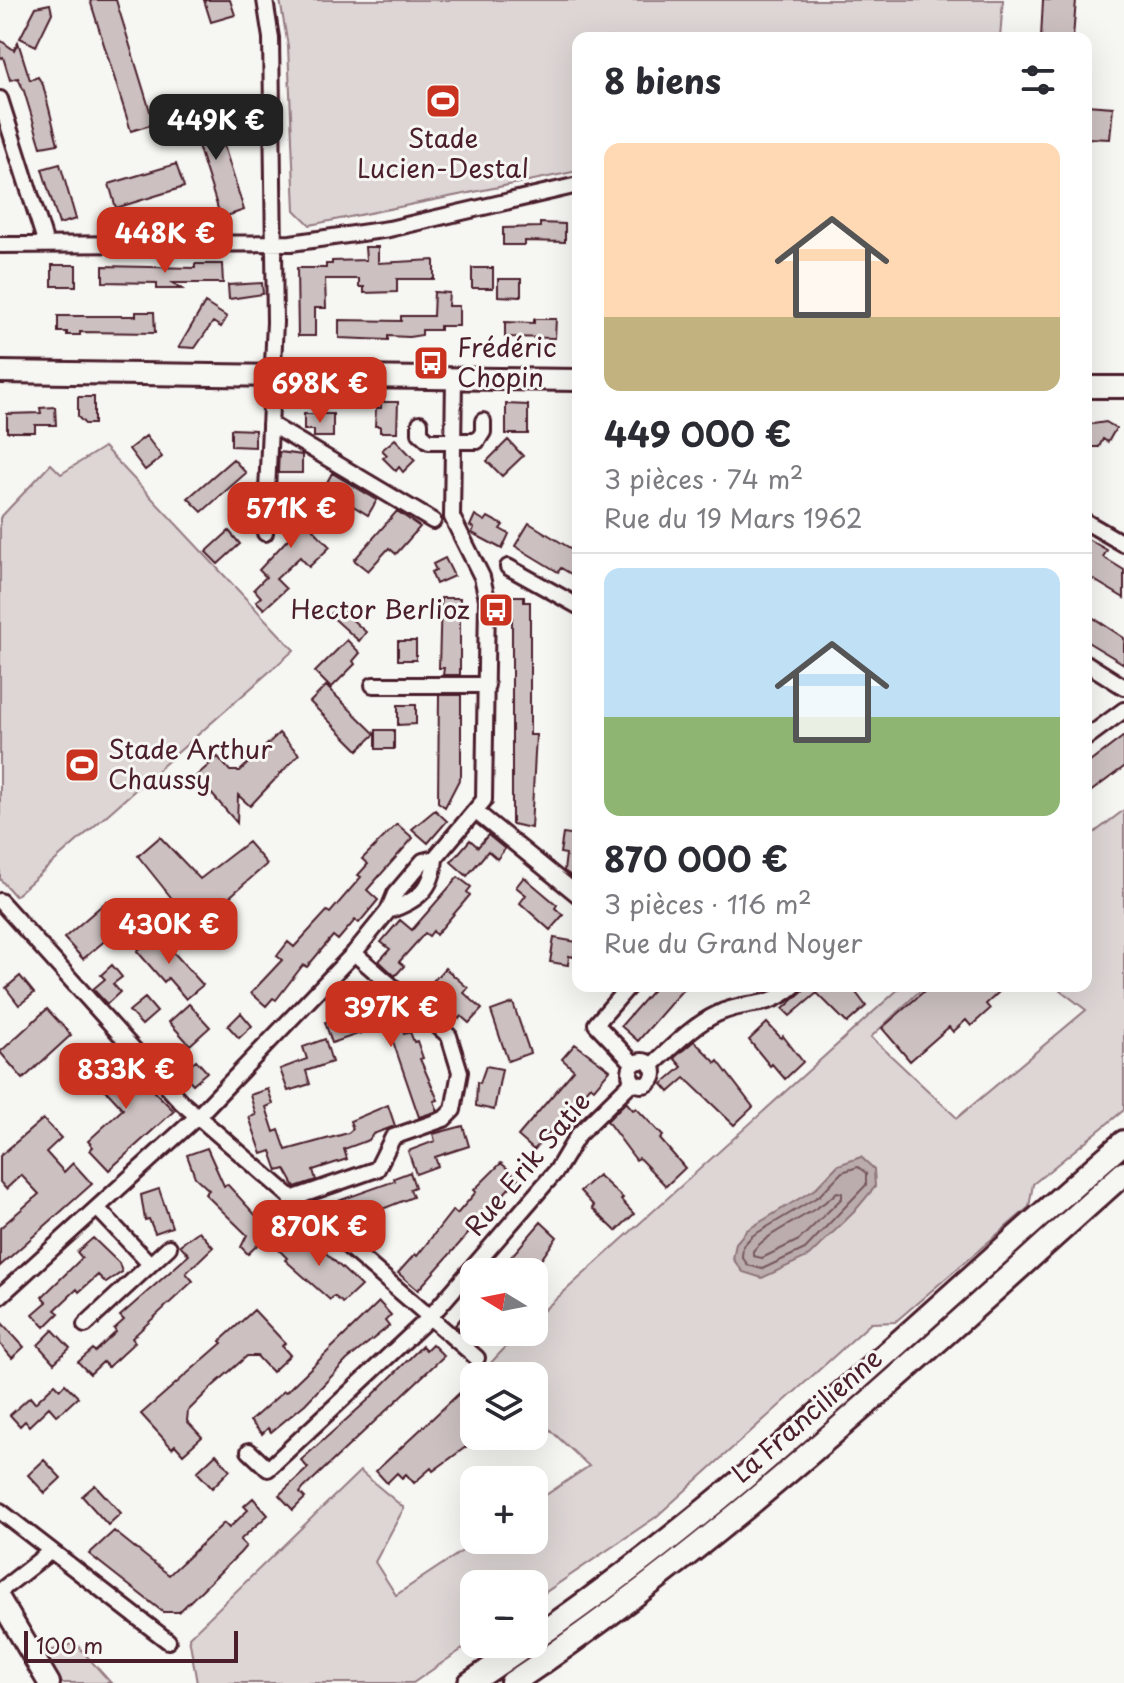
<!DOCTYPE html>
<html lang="fr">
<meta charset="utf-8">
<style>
:root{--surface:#fff;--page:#f2f2f3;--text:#2b2b33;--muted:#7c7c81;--line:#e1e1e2;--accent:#c8321e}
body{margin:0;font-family:"Playpen Sans",sans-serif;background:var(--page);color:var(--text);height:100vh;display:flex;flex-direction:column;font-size:30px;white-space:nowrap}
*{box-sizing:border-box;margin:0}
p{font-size:26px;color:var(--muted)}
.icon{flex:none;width:44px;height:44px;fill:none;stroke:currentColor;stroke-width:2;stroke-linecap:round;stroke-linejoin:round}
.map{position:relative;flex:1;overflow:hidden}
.drawer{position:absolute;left:572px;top:32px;width:520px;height:960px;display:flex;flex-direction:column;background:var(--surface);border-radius:16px;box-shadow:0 8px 32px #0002}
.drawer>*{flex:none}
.needle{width:52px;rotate:280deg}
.controls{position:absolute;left:460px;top:1258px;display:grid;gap:16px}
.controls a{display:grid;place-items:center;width:88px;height:88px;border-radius:16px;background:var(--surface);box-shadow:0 8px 32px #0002;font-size:40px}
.scale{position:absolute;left:24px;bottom:20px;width:214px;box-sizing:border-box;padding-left:8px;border:4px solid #4a1f2b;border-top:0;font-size:22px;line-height:28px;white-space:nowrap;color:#4a1f2b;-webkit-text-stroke:6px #f6f6f2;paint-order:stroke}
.price{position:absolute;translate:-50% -68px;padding:0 18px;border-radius:16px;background:var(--accent);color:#fff;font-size:26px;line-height:52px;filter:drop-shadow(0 2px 4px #0008)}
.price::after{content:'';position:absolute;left:50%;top:48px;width:24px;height:18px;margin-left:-12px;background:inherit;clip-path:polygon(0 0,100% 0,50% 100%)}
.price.on{background:#222;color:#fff}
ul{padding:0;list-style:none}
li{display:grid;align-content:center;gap:16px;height:424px;padding:0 32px}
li+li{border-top:2px solid var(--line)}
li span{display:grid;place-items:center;height:248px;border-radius:16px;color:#555}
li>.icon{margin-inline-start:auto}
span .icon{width:144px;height:144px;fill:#fffc;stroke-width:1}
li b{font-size:34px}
h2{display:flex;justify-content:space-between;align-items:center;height:96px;padding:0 32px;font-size:34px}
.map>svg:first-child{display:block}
.green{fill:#ddd6d5;stroke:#947a80;stroke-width:2;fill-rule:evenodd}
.water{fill:#bbadae;stroke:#8e747a;stroke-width:2}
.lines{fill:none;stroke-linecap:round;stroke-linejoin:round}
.shore{stroke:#77585f;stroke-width:2}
.building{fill:#ccc1c0;stroke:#4a1f2b;stroke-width:2}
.minor-casing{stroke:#4a1f2b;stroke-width:20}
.secondary-casing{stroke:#4a1f2b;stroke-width:26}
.trunk-casing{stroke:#4a1f2b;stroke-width:28}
.minor{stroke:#f6f6f2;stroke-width:14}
.secondary{stroke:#f6f6f2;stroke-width:20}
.trunk{stroke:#f6f6f2;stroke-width:22}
.labels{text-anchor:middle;stroke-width:6;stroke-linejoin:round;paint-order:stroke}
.poi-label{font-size:26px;fill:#4a1f2b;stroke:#f6f6f2;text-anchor:start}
.street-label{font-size:26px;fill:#4a1f2b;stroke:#f6f6f2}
</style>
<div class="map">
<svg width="1124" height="1683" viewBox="0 0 1124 1683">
<rect width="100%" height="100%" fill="#f6f6f2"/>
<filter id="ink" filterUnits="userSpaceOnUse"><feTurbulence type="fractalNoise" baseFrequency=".0125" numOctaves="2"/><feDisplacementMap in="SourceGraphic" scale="16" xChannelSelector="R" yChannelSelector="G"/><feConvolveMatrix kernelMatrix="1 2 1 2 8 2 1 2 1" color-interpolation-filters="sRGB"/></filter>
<g filter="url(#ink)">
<path class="green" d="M280 0H1003L1000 38H578V171L310 225 295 210 288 46Z
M104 447 294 650 15 896 0 879V518L51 464 61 474Z
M1124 810V1110L1033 1184 1029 1207 895 1322 871 1323 656 1517 534 1600V1584H474V1641L413 1683H197L189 1637 360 1471 404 1508 375 1562 396 1595 479 1540H534V1503L589 1466 534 1415V1397L537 1391 534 1388V1376H520L512 1370 496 1376 483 1371 520 1332H534V1319L902 986H925L871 1037 957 1118 1086 1010 1055 986H1086V839ZM838 1165 874 1169V1187L853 1213 787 1208 815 1189Z
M75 1643 111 1683H62L43 1653Z"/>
<path class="water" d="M861 1157 874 1169 875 1187 853 1213 809 1256 762 1278 743 1272 733 1259 736 1243 747 1230 815 1189 838 1165Z"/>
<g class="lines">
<path class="shore" d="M858 1167 866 1173V1185L805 1249 762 1269 748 1265 742 1257 743 1246 752 1236 819 1196 842 1172Z
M837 1192 842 1193V1198L799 1240 762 1258 753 1256V1251C772 1228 813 1216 837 1192Z"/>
</g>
<path class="building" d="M90 0H116L154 124 131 131Z
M204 0H230L235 15 211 22Z
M1043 0H1076L1073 38H1041Z
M50 4 52 13 36 46 20 38 36 7Z
M0 40 14 50 18 42 30 80 38 77 43 85 58 144 41 147 24 91 18 78 10 80 3 57 0 58Z
M1086 105 1113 107 1110 139 1086 138Z
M212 107 244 210 221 218 188 114Z
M60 164 76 219 59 224 42 169Z
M176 164 184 187 116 208 109 184Z
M540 223 565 224V242L525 241V245H503V228L540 227Z
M365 247H378V263L434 260V279H397V292L364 293V287H359V279H325L326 308H315V336H298L297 268H326V264H332V261L366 260Z
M195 264H222L223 283H173L182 289H157V283L103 282V266L195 268Z
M52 265H76V286H52Z
M472 268H493V288H472Z
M498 279H521V297L498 296Z
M262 283 263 294 229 299 228 285Z
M434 292 449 293 448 306H459V326H440V330H422V335L409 337 388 336V340L339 338V320L401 321V316H433Z
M205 303 227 317 221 327 213 322 195 348 179 347Z
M136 312H154L155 333 80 332V335H67V332H58V316H136Z
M534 319H556L555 338 505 337V322L534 323Z
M78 397H94V424H85L78 417Z
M381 402H398L397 432H380V426H375L376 408H381Z
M506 404 528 405V434H506Z
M55 407 56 425H35V432H7V414L41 413 40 408Z
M304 414H333V437H314V430H304Z
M1106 422 1116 428 1108 442 1103 439 1099 447H1089L1086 425Z
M231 429 255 430V447L231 446Z
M146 436 162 457 145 470 129 449Z
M395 439 415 460 403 472 399 467 396 471 383 458 387 455 382 450Z
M508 440 523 456 502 476 487 461Z
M279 452 302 455V473H278Z
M233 459 246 473 202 512 188 498Z
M332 473 377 500 368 515 324 488Z
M292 491 317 524 312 528 330 547 309 567 300 557 276 579 286 589 264 609 256 601 261 597 254 589 266 577 259 570 299 527 278 505Z
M397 511 420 527 396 554 389 548 368 571 354 560Z
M475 515 485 521 488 517 503 525 500 529 509 534 502 549 472 533 474 528 470 526Z
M529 523 578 553V578L561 568 558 572 515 546Z
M229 531 240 544 218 564 206 552Z
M1086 538 1107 550 1103 557 1124 570V598L1086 575Z
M445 558 454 576 436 584 431 572 436 570 433 564Z
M512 596H524V602H530V735H536L531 828 512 824Z
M441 598H460V675H443L444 668H439Z
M337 606 366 632 359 641 330 615Z
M1086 613 1124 638V664L1086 641Z
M347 640 360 653 353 661 355 664 331 688 315 672Z
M398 641H416V660H398Z
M326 686 375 734 358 750 310 702Z
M439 695H461V776L445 807 438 802Z
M398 705H416V724L398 725Z
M376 730H394V749H376Z
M279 733 299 754 250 806 238 795 237 823 196 776 218 757 230 771H240Z
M1124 736V767L1086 795V765Z
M435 810 447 821 428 843 412 829Z
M397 824 413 838 367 890 378 900 359 923 355 920 338 940 333 936 307 967 303 965 276 1000 273 998 266 1006 251 993 282 960 277 956 288 942 294 947 327 911 330 913 361 877 358 875 368 864 362 859Z
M563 834 578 836 573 877 564 871 566 854 560 853Z
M488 835 505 849 497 859 488 851 467 876 451 862 470 840 478 847Z
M160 837 200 879 248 842 267 864 193 929 196 901 182 911 138 856Z
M458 877 471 887 467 892 470 895 436 935 433 931 429 936 425 933 399 962 404 966 395 976 379 961 390 949 381 942 400 920 412 930Z
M524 877 557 905 555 908 563 915 550 930 520 903 526 895 516 887Z
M107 901 126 923 83 959 64 938Z
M157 934 203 985 186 999 168 978 164 982 137 951Z
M554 938 577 942 574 957 569 956 568 965 550 962Z
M112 965 122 977 113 984 120 992 107 1004 93 989 105 979 101 975Z
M445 968 468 988 464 993 482 1009 469 1023 461 1016 459 1019 425 990Z
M20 976 34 993 19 1005 6 988Z
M656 986H686L638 1041 621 1026Z
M808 986H851L866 1006 847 1023 817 993 790 1016 783 1009Z
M930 986H993L999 992 986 1004 990 1009 971 1026 966 1020 953 1032 949 1027 910 1061 882 1028Z
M145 998 157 1012 142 1025 129 1011Z
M386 1001 388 1007 394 1005 404 1034 410 1032 414 1042 417 1041 423 1058 420 1059 438 1100 434 1101 438 1111 419 1117 387 1024 332 1043 325 1022Z
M513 1003 530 1053 508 1061 491 1011Z
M189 1004 210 1027 190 1045 169 1022Z
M47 1009 71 1035 23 1079 0 1052Z
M241 1013 252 1026 239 1038 228 1026Z
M767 1023 781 1038 783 1036 803 1062 785 1079 772 1064 770 1066 749 1040Z
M325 1039 332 1062 306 1071 310 1084 288 1091 280 1069 307 1059 303 1047Z
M694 1041 716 1063 718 1061 753 1107 734 1125 685 1078 669 1092 662 1084 682 1067 674 1058Z
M575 1044 610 1070 594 1089 590 1086 534 1150 518 1136 574 1070 562 1059Z
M113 1050 174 1111 109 1170 90 1150 93 1147 88 1141 123 1109 95 1079 97 1077 91 1070Z
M196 1060 207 1072 193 1084 182 1072Z
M486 1066 502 1069 494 1110 476 1106 477 1082 480 1083Z
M268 1089 273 1104 266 1107 274 1132 279 1130 286 1150 348 1133 353 1129 350 1121 388 1105 395 1126 373 1134 369 1140 344 1149 347 1159 313 1170 316 1180 295 1187 285 1169 278 1171 271 1151 262 1154 249 1117 256 1115 250 1095Z
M626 1102 633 1110 636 1108 663 1136 660 1139 685 1168 666 1186 639 1158 636 1160 607 1121Z
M43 1119 61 1138 46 1152 64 1172 73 1163 92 1184 0 1266V1228L39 1194 21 1175 6 1189 0 1182V1156Z
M463 1126 469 1146 435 1157 438 1166 416 1174 408 1151 435 1141 433 1134Z
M207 1148 224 1186 227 1184 271 1232 248 1254 241 1247 247 1235 205 1194 209 1190 195 1177 187 1155Z
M501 1163 518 1178 418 1290 398 1273 415 1254 417 1256 453 1210 457 1214 476 1192 474 1190Z
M410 1172 415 1187 410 1189 413 1197 347 1223 345 1215 340 1217 335 1202 395 1181 394 1178Z
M598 1175 623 1198 621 1200 634 1214 616 1231 592 1208 594 1206 580 1191Z
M159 1189 172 1227 155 1233 149 1219 145 1220 141 1195Z
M541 1222 557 1237 540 1261 530 1272H498Z
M199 1231 213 1247 186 1273 193 1281 132 1338 135 1342 108 1367 103 1362 90 1374 78 1362 93 1349 95 1352 116 1332 114 1329 124 1320 120 1316 189 1255 180 1245Z
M296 1232 310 1243 312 1240 361 1286 343 1303 334 1296 330 1300 285 1260 287 1258 278 1249Z
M93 1238 119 1263 122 1272 106 1283 98 1275 79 1292 77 1289 55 1310 59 1313 45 1327 33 1314 47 1302 42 1297 82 1258 77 1252Z
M379 1302 391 1315 385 1321 389 1326 347 1360 305 1404 271 1432 268 1428 262 1434 250 1421 284 1391 286 1392Z
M474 1302V1341L455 1325Z
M254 1310 285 1343 282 1346 290 1355 272 1372 257 1356H247L213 1386 188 1411 187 1421 202 1437 183 1454 175 1445 172 1448 141 1414 222 1343 220 1341Z
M0 1321 24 1347 12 1358 0 1344Z
M53 1330 70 1348 54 1363 38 1345Z
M432 1344 444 1356 304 1488 300 1493 305 1498 293 1510 279 1495 308 1468 301 1460 367 1401 422 1346 426 1350Z
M55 1384 60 1389 65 1384 78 1397 63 1411 56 1415 49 1407 29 1426 25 1421 20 1426 10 1415 30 1397 35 1403Z
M466 1387 474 1396V1436L478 1438 433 1471 431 1468 414 1483 406 1474 402 1478 397 1473 387 1483 376 1471Z
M216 1454 230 1470 212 1488 197 1472Z
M44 1460 61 1478 45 1493 28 1475Z
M95 1485 121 1513 108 1525 82 1496Z
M253 1498 268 1515 240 1540 246 1546 240 1553 179 1612H163L89 1554 114 1531 169 1575 224 1523 229 1528 248 1510 244 1506Z"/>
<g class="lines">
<defs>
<path id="minor" d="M265 0 271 38 275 322 265 533
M0 99 46 244
M0 245 291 243 389 229 578 185
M420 423V433L429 441H477L483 432V421
M270 424 433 521
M1086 522 1124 544
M508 567 578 606
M1086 663 1124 687
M373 685H487
M1086 738 1124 710
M475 811 578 895
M0 901 182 1103 477 1358
M388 911C417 901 433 890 435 858
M629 986 596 1024 634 1064
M630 1073a12 12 0 1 1 24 0a12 12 0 1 1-24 0Z
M651 1066C671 1048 693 1025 717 1014 748 999 765 1011 794 986
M291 1199 377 1169 393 1137 444 1119 453 1110 460 1072 449 1036 354 953
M98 1209 150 1264
M0 1296 198 1116 354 953 388 911 395 894 423 861 435 858 484 800 487 599 482 577 452 517 454 378
M85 1325 169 1247
M249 1451 268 1469 430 1317 557 1170 578 1135 633 1081
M0 1511 168 1641
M0 1591 51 1551"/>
<path id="secondary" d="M0 372 578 380
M1086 387H1124
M0 1600 49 1683"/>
<path id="trunk" d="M534 1639C747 1493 929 1310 1124 1142
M470 1683 527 1644
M512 1683C733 1535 926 1350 1124 1173"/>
</defs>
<use href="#minor" class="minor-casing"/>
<use href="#secondary" class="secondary-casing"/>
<use href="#trunk" class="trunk-casing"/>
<use href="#minor" class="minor"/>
<use href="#secondary" class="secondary"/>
<use href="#trunk" class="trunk"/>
</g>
</g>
<defs>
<symbol id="stadium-square" viewBox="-11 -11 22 22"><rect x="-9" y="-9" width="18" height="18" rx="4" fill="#c8321e" stroke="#f6f6f2"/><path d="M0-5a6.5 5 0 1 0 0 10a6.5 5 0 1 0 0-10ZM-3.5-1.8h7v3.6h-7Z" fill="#fff"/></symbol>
<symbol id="bus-square" viewBox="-11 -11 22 22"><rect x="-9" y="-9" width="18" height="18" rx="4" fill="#c8321e" stroke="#f6f6f2"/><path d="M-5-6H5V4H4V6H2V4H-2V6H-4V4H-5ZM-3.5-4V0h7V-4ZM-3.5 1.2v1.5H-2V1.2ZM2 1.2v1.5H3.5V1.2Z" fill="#fff"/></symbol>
</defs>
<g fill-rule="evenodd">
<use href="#stadium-square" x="423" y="81" width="40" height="40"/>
<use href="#bus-square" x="411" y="343" width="40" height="40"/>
<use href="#bus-square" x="476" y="590" width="40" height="40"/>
<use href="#stadium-square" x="62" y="745" width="40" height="40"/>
</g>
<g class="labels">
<g class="poi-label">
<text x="443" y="148" text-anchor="middle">Stade<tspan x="443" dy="30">Lucien-Destal</tspan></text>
<text x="457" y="357">Frédéric<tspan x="457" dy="30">Chopin</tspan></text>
<text x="470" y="619" text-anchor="end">Hector Berlioz</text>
<text x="108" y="759">Stade Arthur<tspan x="108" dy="30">Chaussy</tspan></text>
</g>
<g class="street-label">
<text transform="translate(528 1164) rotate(-50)" y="9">Rue Erik Satie</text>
<text transform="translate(807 1416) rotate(-41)" y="9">La Francilienne</text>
</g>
</g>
</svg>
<div class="controls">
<a><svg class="needle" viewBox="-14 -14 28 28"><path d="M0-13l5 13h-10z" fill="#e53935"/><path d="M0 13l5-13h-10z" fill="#7c7c81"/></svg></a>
<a><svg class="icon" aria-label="layers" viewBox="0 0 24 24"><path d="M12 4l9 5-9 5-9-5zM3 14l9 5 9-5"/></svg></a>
<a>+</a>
<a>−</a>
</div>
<div class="scale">100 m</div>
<b class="price on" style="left:216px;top:162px">449K €</b>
<b class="price" style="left:165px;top:275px">448K €</b>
<b class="price" style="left:320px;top:425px">698K €</b>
<b class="price" style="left:291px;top:550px">571K €</b>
<b class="price" style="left:169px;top:966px">430K €</b>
<b class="price" style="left:391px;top:1049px">397K €</b>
<b class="price" style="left:126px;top:1111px">833K €</b>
<b class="price" style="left:319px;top:1268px">870K €</b>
<section class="drawer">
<h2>8 biens<svg class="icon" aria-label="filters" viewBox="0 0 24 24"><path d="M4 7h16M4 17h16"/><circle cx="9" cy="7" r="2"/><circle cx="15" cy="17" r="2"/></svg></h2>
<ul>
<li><span style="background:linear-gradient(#ffd9b3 70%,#c2b280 0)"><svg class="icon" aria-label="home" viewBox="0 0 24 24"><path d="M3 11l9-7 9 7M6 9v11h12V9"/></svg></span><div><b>449 000 €</b><p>3 pièces · 74 m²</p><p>Rue du 19 Mars 1962</p></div></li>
<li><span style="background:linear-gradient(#bfe0f5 60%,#8fb573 0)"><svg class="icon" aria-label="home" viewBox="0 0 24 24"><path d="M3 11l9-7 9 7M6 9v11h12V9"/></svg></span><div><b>870 000 €</b><p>3 pièces · 116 m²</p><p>Rue du Grand Noyer</p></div></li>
</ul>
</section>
</div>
